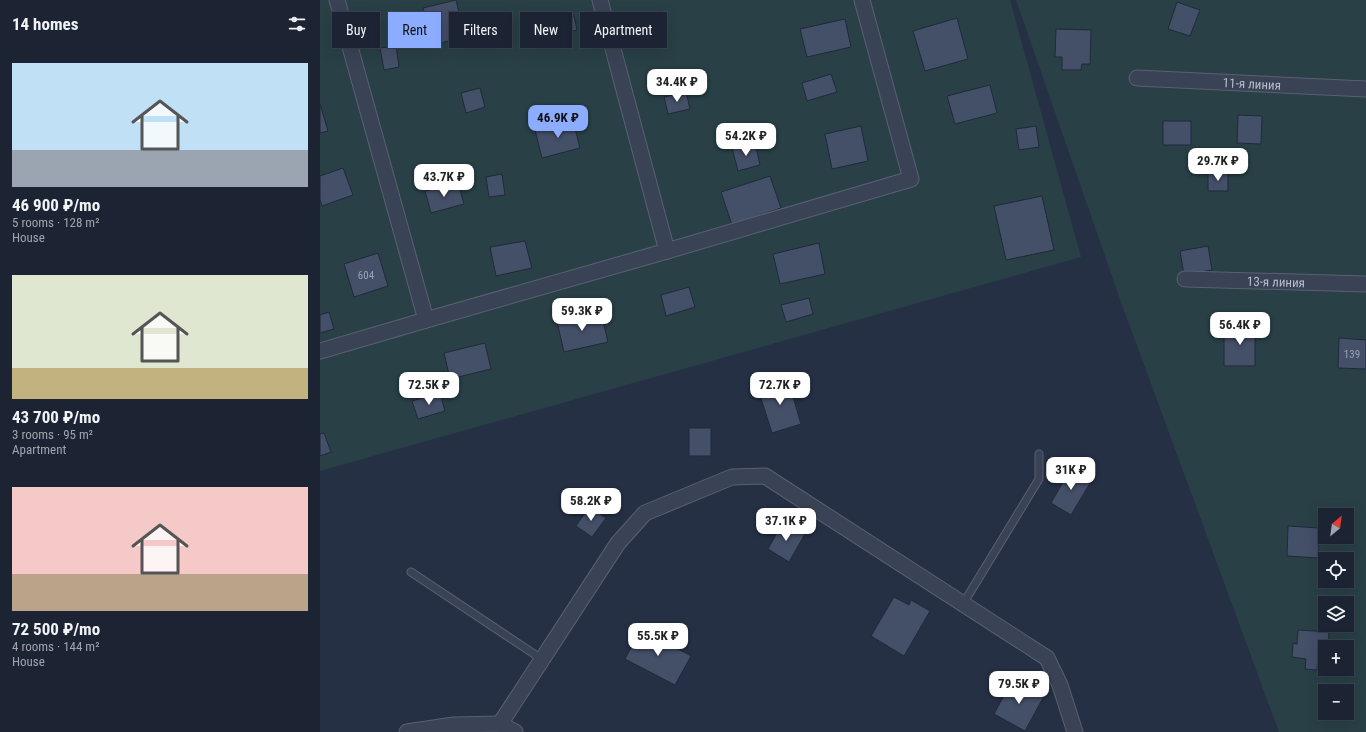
<!DOCTYPE html>
<meta charset="utf-8">
<style>
:root{--surface:#1c2434;--page:#252c3c;--text:#f1f3f6;--muted:#a0a4ac;--line:#3a414f;--accent:#8cadff}
body{margin:0;font-family:"Roboto Condensed",sans-serif;background:var(--page);color:var(--text);height:100vh;display:flex;flex-direction:column;font-size:15px;white-space:nowrap}
*{box-sizing:border-box;margin:0}
p{font-size:13px;color:var(--muted)}
.icon{flex:none;width:22px;height:22px;fill:none;stroke:currentColor;stroke-width:2;stroke-linecap:round;stroke-linejoin:round}
.map{position:relative;flex:1;overflow:hidden}
.panel{display:flex;flex-direction:column;background:var(--surface);width:320px}
.panel>*{flex:none}
.top-card{position:absolute;left:12px;top:12px;width:380px;height:36px;display:flex;gap:8px}
.needle{width:26px;rotate:29deg}
.fabs{position:absolute;left:998px;top:508px;display:grid;gap:8px}
.fabs a{display:grid;place-items:center;width:36px;height:36px;border-radius:0px;background:var(--surface);box-shadow:0 4px 16px #0002,0 0 0 1px var(--line);font-size:20px}
.price{position:absolute;translate:-50% -34px;padding:0 9px;border-radius:8px;background:#fff;color:#222;font-size:13px;line-height:26px;filter:drop-shadow(0 1px 2px #0008)}
.price::after{content:'';position:absolute;left:50%;top:24px;width:12px;height:9px;margin-left:-6px;background:inherit;clip-path:polygon(0 0,100% 0,50% 100%)}
.price.current{background:var(--accent);color:#111}
ul{padding:0;list-style:none}
li{display:grid;align-content:center;gap:8px;height:212px;padding:0 12px}
li span{display:grid;place-items:center;height:124px;border-radius:0px;color:#555}
li>.icon{margin-inline-start:auto}
span .icon{width:72px;height:72px;fill:#fffc;stroke-width:1}
li b{font-size:17px}
h2{display:flex;justify-content:space-between;align-items:center;height:48px;padding:0 12px;font-size:17px}
.tag{padding:0 14px;border-radius:0px;background:var(--surface);box-shadow:0 4px 16px #0002,0 0 0 1px var(--line);font-size:14px;line-height:36px}
.tag.current{background:var(--accent);color:#111}
main{display:flex;flex:1;min-height:0}
.map>svg:first-child{display:block}
.green{fill:#284046;fill-rule:evenodd}
.building{fill:#444f68;stroke:#21293c}
.lines{fill:none;stroke-linecap:round;stroke-linejoin:round}
.lane-casing{stroke:#596072;stroke-width:9}
.street-casing{stroke:#596072;stroke-width:17}
.lane{stroke:#3a4355;stroke-width:7}
.street{stroke:#3a4355;stroke-width:15}
.labels{text-anchor:middle;stroke-width:3;stroke-linejoin:round;paint-order:stroke}
.number-label{font-size:11px;fill:#9ba2b4}
.street-label{font-size:13px;fill:#b8bece;stroke:#1f273a}
</style>
<main>
<section class="panel">
<h2>14 homes<svg class="icon" aria-label="filters" viewBox="0 0 24 24"><path d="M4 7h16M4 17h16"/><circle cx="9" cy="7" r="2"/><circle cx="15" cy="17" r="2"/></svg></h2>
<ul>
<li><span style="background:linear-gradient(#bfe0f5 70%,#9aa5b1 0)"><svg class="icon" aria-label="home" viewBox="0 0 24 24"><path d="M3 11l9-7 9 7M6 9v11h12V9"/></svg></span><div><b>46 900 ₽/mo</b><p>5 rooms · 128 m²</p><p>House</p></div></li>
<li><span style="background:linear-gradient(#dfe7d0 75%,#c2b280 0)"><svg class="icon" aria-label="home" viewBox="0 0 24 24"><path d="M3 11l9-7 9 7M6 9v11h12V9"/></svg></span><div><b>43 700 ₽/mo</b><p>3 rooms · 95 m²</p><p>Apartment</p></div></li>
<li><span style="background:linear-gradient(#f6c9c9 70%,#b9a48a 0)"><svg class="icon" aria-label="home" viewBox="0 0 24 24"><path d="M3 11l9-7 9 7M6 9v11h12V9"/></svg></span><div><b>72 500 ₽/mo</b><p>4 rooms · 144 m²</p><p>House</p></div></li>
</ul>
</section>
<div class="map">
<svg width="1046" height="732" viewBox="0 0 1046 732">
<rect width="100%" height="100%" fill="#263045"/>
<path class="green" d="M0 0H690L761 257 0 471Z
M696 0H1046V732H959L801 302ZM1005 515H1027V537H1005ZM1005 559H1027V581H1005ZM1005 603H1027V625H1005ZM1005 647H1027V669H1005ZM1005 691H1027V713H1005Z"/>
<path class="building" d="M136 0 145 37 112 45 103 8Z
M857 2 880 10 870 36 848 29Z
M340 11 346 38 318 45 312 18Z
M254 16 257 30 235 36 232 21Z
M637 18 648 59 605 71 593 31Z
M525 19 531 47 487 57 480 29Z
M736 29 771 30 770 64H762L761 70H742V57H735Z
M76 46 79 67 64 70 60 48Z
M511 74 517 92 487 101 482 83Z
M670 85 677 113 635 124 627 96Z
M160 88 165 107 146 113 141 93Z
M366 92 370 109 348 114 344 97Z
M0 104 8 131 0 133Z
M918 115 942 116 941 144 917 143Z
M253 120 260 148 222 158 215 130Z
M843 121H871V145H843Z
M541 126 548 161 512 169 505 134Z
M716 126 719 147 699 150 696 129Z
M435 143 440 165 418 171 412 148Z
M23 168 33 195 2 206 0 199V176Z
M888 172H908V191H888Z
M182 174 185 195 169 197 166 177Z
M450 176 461 208 412 225 401 192Z
M138 182 144 204 111 213 105 191Z
M722 196 734 250 686 260 674 206Z
M205 241 212 268 176 276 170 247Z
M499 243 505 274 460 284 453 254Z
M888 246 892 270 864 275 860 251Z
M58 253 68 286 34 297 24 264Z
M369 287 375 307 346 316 341 295Z
M489 298 493 314 466 322 461 305Z
M9 312 14 329 0 333V315Z
M281 312 288 342 244 352 237 322Z
M904 326H935V366H904Z
M1019 338 1046 340V369L1018 368Z
M165 343 171 369 130 379 124 353Z
M468 380 481 424 452 433 438 389Z
M120 393 125 411 98 419 92 401Z
M369 428H391V456H369Z
M4 433 11 452 0 456V434Z
M751 468 772 480 751 515 731 503Z
M269 507 286 518 272 537 256 526Z
M463 522 485 534 469 562 448 549Z
M968 526 999 528 998 558 967 556Z
M574 597 589 605 591 600 610 611 584 656 551 636Z
M321 629 371 656 355 685 305 659Z
M978 630 1009 632 1008 647H1005V655L998 654 997 670 985 669 986 659 972 657 973 643 977 644Z
M693 679 724 696 705 731 674 714Z"/>
<g class="lines">
<defs>
<path id="lane" d="M91 572 223 660
M643 604 719 479V454"/>
<g id="street">
<path d="M280 0 347 251 591 179 542 0"/>
<path id="s1" d="M817 78 1046 89"/>
<path id="s2" d="M865 279 1046 284"/>
<path d="M106 320 347 251"/>
<path d="M0 351 106 320 17 0"/>
<path d="M180 724 298 543 325 513 412 477 445 476 727 658 740 685 755 732"/>
<path d="M87 732 134 725 180 724 195 732"/>
</g>
</defs>
<use href="#lane" class="lane-casing"/>
<use href="#street" class="street-casing"/>
<use href="#lane" class="lane"/>
<use href="#street" class="street"/>
</g>
<g class="labels">
<g class="number-label">
<text x="46" y="279">604</text>
<text x="1032" y="358">139</text>
</g>
<g class="street-label">
<text dy="5" stroke="none"><textPath href="#s1" startOffset="115">11-я линия</textPath></text>
<text dy="5" stroke="none"><textPath href="#s2" startOffset="91">13-я линия</textPath></text>
</g>
</g>
</svg>
<div class="fabs">
<a><svg class="needle" viewBox="-14 -14 28 28"><path d="M0-13l5 13h-10z" fill="#e53935"/><path d="M0 13l5-13h-10z" fill="#a0a4ac"/></svg></a>
<a><svg class="icon" aria-label="locate" viewBox="0 0 24 24"><circle cx="12" cy="12" r="6"/><path d="M12 2v4M12 18v4M2 12h4M18 12h4"/></svg></a>
<a><svg class="icon" aria-label="layers" viewBox="0 0 24 24"><path d="M12 4l9 5-9 5-9-5zM3 14l9 5 9-5"/></svg></a>
<a>+</a>
<a>−</a>
</div>
<b class="price" style="left:357px;top:103px">34.4K ₽</b>
<b class="price current" style="left:238px;top:139px">46.9K ₽</b>
<b class="price" style="left:426px;top:157px">54.2K ₽</b>
<b class="price" style="left:898px;top:182px">29.7K ₽</b>
<b class="price" style="left:124px;top:198px">43.7K ₽</b>
<b class="price" style="left:262px;top:332px">59.3K ₽</b>
<b class="price" style="left:920px;top:346px">56.4K ₽</b>
<b class="price" style="left:109px;top:406px">72.5K ₽</b>
<b class="price" style="left:460px;top:406px">72.7K ₽</b>
<b class="price" style="left:751px;top:491px">31K ₽</b>
<b class="price" style="left:271px;top:522px">58.2K ₽</b>
<b class="price" style="left:466px;top:542px">37.1K ₽</b>
<b class="price" style="left:338px;top:657px">55.5K ₽</b>
<b class="price" style="left:699px;top:705px">79.5K ₽</b>
<div class="top-card">
<a class="tag">Buy</a>
<a class="tag current">Rent</a>
<a class="tag">Filters</a>
<a class="tag">New</a>
<a class="tag">Apartment</a>
</div>
</div>
</main>
